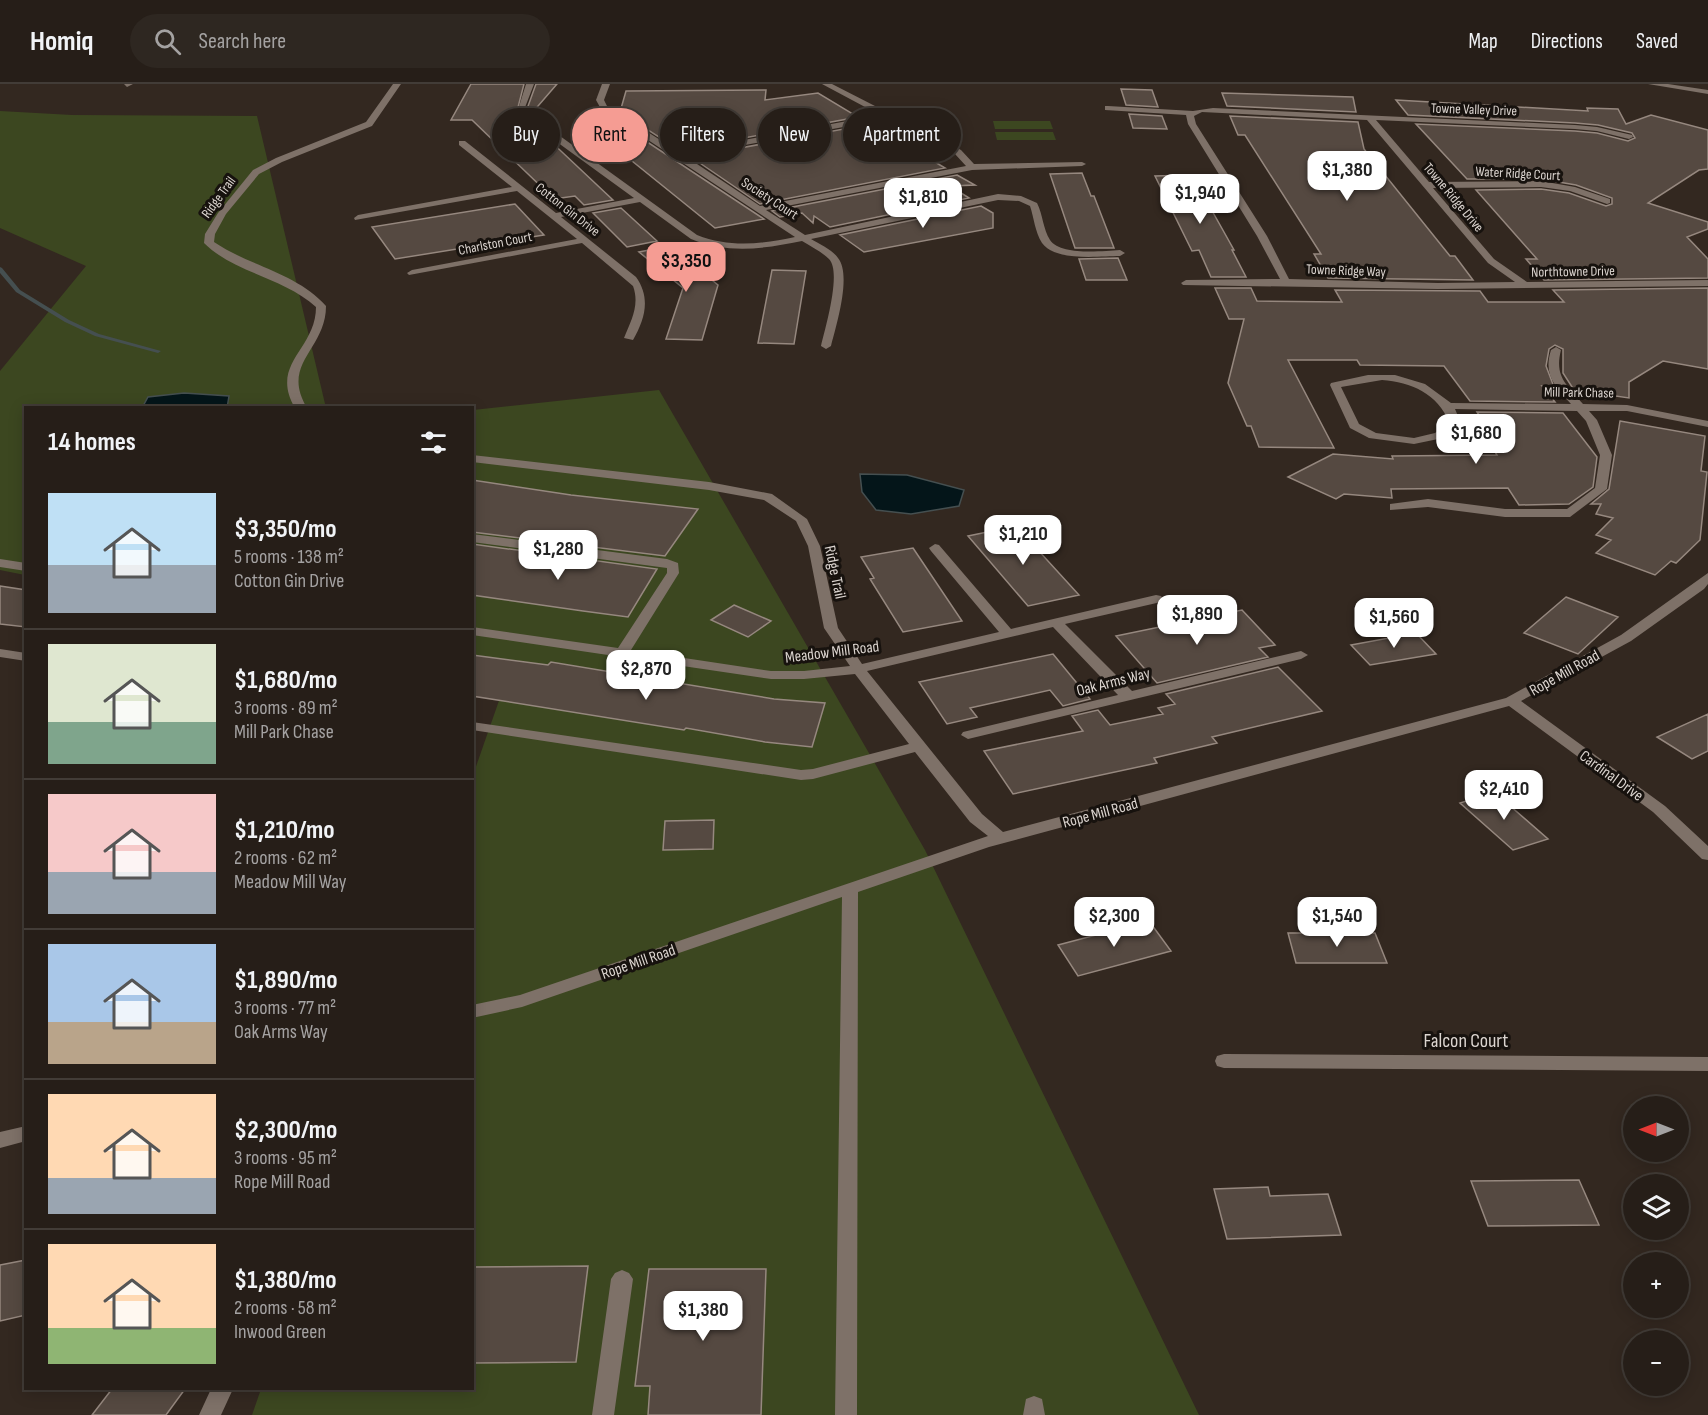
<!DOCTYPE html>
<meta charset="utf-8">
<style>
:root{--surface:#261e18;--page:#2e2721;--text:#f1f3f6;--muted:#a4a2a2;--line:#423c37;--accent:#f59c93}
body{margin:0;font-family:"Sofia Sans Condensed",sans-serif;background:var(--page);color:var(--text);height:100vh;display:flex;flex-direction:column;font-size:22px;white-space:nowrap}
*{box-sizing:border-box;margin:0}
p{font-size:20px;color:var(--muted)}
.icon{flex:none;width:33px;height:33px;fill:none;stroke:currentColor;stroke-width:2;stroke-linecap:round;stroke-linejoin:round}
.map{position:relative;flex:1;overflow:hidden}
.panel{position:absolute;left:24px;top:322px;width:450px;height:984px;display:flex;flex-direction:column;background:var(--surface);border-radius:0px;box-shadow:0 3px 15px #0003,0 0 0 2px var(--line)}
.panel>*{flex:none}
.banner{position:absolute;left:492px;top:24px;width:570px;height:54px;display:flex;gap:12px}
.needle{width:39px;rotate:270deg}
.buttons{position:absolute;left:1623px;top:1012px;display:grid;gap:12px}
.buttons a{display:grid;place-items:center;width:66px;height:66px;border-radius:50%;background:var(--surface);box-shadow:0 3px 15px #0003,0 0 0 2px var(--line);font-size:30px}
.price{position:absolute;translate:-50% -51px;padding:0 14px;border-radius:12px;background:#fff;color:#222;font-size:20px;line-height:39px;filter:drop-shadow(0 2px 3px #0008)}
.price::after{content:'';position:absolute;left:50%;top:36px;width:18px;height:14px;margin-left:-9px;background:inherit;clip-path:polygon(0 0,100% 0,50% 100%)}
.price.selected{background:var(--accent);color:#111}
ul{padding:0;list-style:none}
li{display:flex;align-items:center;gap:18px;height:150px;padding:0 24px}
li+li{border-top:2px solid var(--line)}
li span{display:grid;place-items:center;flex:none;width:168px;height:120px;border-radius:0px;color:#555}
li>.icon{margin-inline-start:auto}
span .icon{width:72px;height:72px;fill:#fffc;stroke-width:1}
li b{font-size:26px}
h2{display:flex;justify-content:space-between;align-items:center;height:72px;padding:0 24px;font-size:26px}
.chip{padding:0 21px;border-radius:27px;background:var(--surface);box-shadow:0 3px 15px #0003,0 0 0 2px var(--line);font-size:21px;line-height:54px}
.chip.selected{background:var(--accent);color:#111}
header{display:flex;align-items:center;gap:36px;box-sizing:border-box;height:84px;padding:0 30px;background:var(--surface);border-bottom:2px solid var(--line)}
header strong{font-size:28px}
nav{display:flex;gap:33px;margin-inline-start:auto;font-size:21px}
.search{width:420px;height:54px;background:var(--page);display:flex;align-items:center;gap:15px;box-sizing:border-box;padding:0 21px;border-radius:33px;color:var(--muted);font-size:22px}
.map>svg:first-child{display:block}
.green{fill:#3c4720}
.water{fill:#041519;stroke:#454f50;stroke-width:1.5}
.lines{fill:none;stroke-linecap:round;stroke-linejoin:round}
.stream{fill:#454f50;fill-rule:evenodd}
.building{fill:#554941;stroke:#96887f;stroke-width:1.5}
.minor{fill:#7e7168;fill-rule:evenodd}
.labels{text-anchor:middle;stroke-width:6;stroke-linejoin:round;paint-order:stroke}
.far-street-label{font-size:14px;fill:#dcd5d0;stroke:#17120e}
.street-label{font-size:16px;fill:#dcd5d0;stroke:#17120e}
.near-street-label{font-size:20px;fill:#dcd5d0;stroke:#17120e}
</style>
<header>
<strong>Homiq</strong>
<div class="search"><svg class="icon" aria-label="search" viewBox="0 0 24 24"><circle cx="10" cy="10" r="6"/><path d="M15 15l6 6"/></svg>Search here</div>
<nav><a>Map</a><a>Directions</a><a>Saved</a></nav>
</header>
<div class="map">
<svg width="1708" height="1331" viewBox="0 0 1708 1331">
<rect width="100%" height="100%" fill="#332820"/>
<path class="green" d="M0 27 72 31 257 32 326 324H26L25 491 0 486V287L86 182 0 144Z
M993 37H1050L1053 45H995Z
M995 48H1053L1056 56H997Z
M659 306 925 766 1199 1331H252L261 1305H472V694L509 588 473 581V326Z"/>
<path class="water" d="M184 309 229 312 227 324H142L148 313Z
M860 390 907 391 964 406 959 422 911 430 876 426 862 408Z"/>
<g class="lines">
<path class="stream" d="M0 183 2 184 20 206 69 236 99 250 161 267 158 269 95 252 65 238 16 208 0 189Z"/>
</g>
<path class="building" d="M471 0H524L516 31 545 52 613 116 584 121 575 112 554 115 472 36H451Z
M536 0H557L532 29 527 25Z
M1121 5 1152 6 1158 23 1126 21Z
M766 6 765 16 818 9 858 33 679 66 620 28 626 7Z
M1222 9 1353 13 1356 28 1227 22Z
M1396 16 1588 27 1587 24 1618 25 1626 40 1651 31 1708 46V85L1699 86 1648 119 1708 138V145L1687 153 1708 175V194L1544 196 1526 175H1537L1476 106 1541 105 1569 109 1606 122 1612 120V114L1576 101 1541 95H1467L1416 40 1575 47 1597 49 1628 57 1635 54 1632 49 1598 41 1575 39 1408 31Z
M1129 30 1162 32 1167 45 1133 44Z
M1230 32 1358 38 1364 65 1450 172H1455L1473 196 1328 194 1314 170H1321L1245 51H1238Z
M617 38 764 135 715 144 611 60Z
M871 40 945 84 760 120 691 73Z
M1082 89 1091 112H1094L1114 164H1075L1050 90Z
M957 91 975 101 950 102 969 114 830 143 814 132 813 139 802 129 780 133 772 127Z
M1192 91 1234 166H1232L1246 193H1211L1199 166 1192 167 1155 92Z
M515 120 544 151 395 175 372 143Z
M981 122 993 129V144L864 168 840 151Z
M621 124 657 157 627 163 593 129Z
M670 162 718 201 702 256 666 255 683 204 639 168Z
M1118 174 1127 196H1086L1079 175Z
M772 186 806 187 794 260 758 259Z
M1215 204H1251L1257 217 1342 218 1335 206 1480 207 1488 218H1564L1553 206 1708 204V285L1663 277 1629 298V314L1574 306 1563 289V265L1555 261 1549 265 1546 282 1554 303 1542 302 1555 318 1470 317 1444 282 1360 281 1357 276H1288L1334 364 1259 363 1251 342H1247L1228 299 1244 235H1229Z
M1477 328 1563 329 1597 373 1593 403 1569 420 1519 421 1508 404 1391 405 1392 414 1344 410 1336 415 1288 393 1333 370 1393 375 1392 372 1497 371 1487 355H1495Z
M1620 337 1705 352 1701 387 1707 388 1700 456 1676 479 1671 477 1655 491 1596 469 1611 456 1596 451 1613 434 1596 430 1601 420H1591L1609 405Z
M472 396 571 411 698 425 665 472 472 448Z
M1016 442 1079 511 1028 522 968 452Z
M472 460 657 485 628 533 583 527 472 511Z
M913 464 962 537 903 548 870 495 874 494 861 473Z
M0 502 26 506V543L0 540Z
M1566 513 1618 533 1578 570 1524 549Z
M734 521 771 537 748 553 711 536Z
M1242 526 1275 561 1259 564 1268 573 1157 599 1116 552Z
M1416 549 1436 570 1370 581 1351 561Z
M1053 570 1090 615 1063 622 1050 606 970 624 977 633 947 640 919 598Z
M472 571 548 581 551 578 774 615 825 619 812 663 765 658 686 644 684 646 472 612Z
M1278 583 1322 627 1212 653 1217 659 1154 674 1157 679 1013 710 984 667 1083 647 1072 632 1098 626 1110 641 1163 630 1158 624 1175 620 1166 610Z
M1708 630V667L1692 675 1657 653Z
M1494 708 1548 755 1513 766 1460 719Z
M714 736 713 765 663 766 665 737Z
M1149 837 1171 867 1078 892 1058 861Z
M1288 849H1375L1387 879H1296Z
M1579 1096 1599 1141 1488 1142 1471 1097Z
M1268 1103 1270 1112 1328 1110 1341 1151 1227 1155 1214 1105Z
M26 1176V1231L0 1237V1181Z
M588 1182 576 1278 472 1279V1183Z
M649 1185H766L761 1331H648L650 1302H635Z
M112 1305H185L166 1331H92Z"/>
<g class="lines">
<path class="minor" d="M124 0H133L127 3Z
M393 0H401L372 42 282 78 259 90 226 130 215 150 214 158C249 182 297 189 326 222 326 266 280 279 307 324H295C269 279 316 266 316 223 283 193 234 189 204 159L205 150 218 129 253 86 276 74 366 38Z
M526 0H534L524 26 697 151C730 164 762 160 795 153L601 25 596 16 602 0H610L604 16 607 22 679 68 880 31 822 0H832L961 66 974 80 1082 78 1086 80 1082 82 972 86 766 126 805 151 998 110 1021 112 1037 119C1043 131 1043 145 1050 156 1061 172 1102 167 1120 166L1125 169 1120 172C1099 172 1056 178 1042 159 1035 148 1034 134 1030 122L1019 117 998 116 811 155C819 160 833 166 838 174 852 191 836 242 831 262L826 265 821 262C825 245 842 188 829 175 822 168 810 162 802 157 763 165 728 170 691 155L640 118 561 133 636 193C651 214 645 235 633 256L624 254C631 237 640 221 633 202L582 159 409 191 407 189 412 186 577 155 517 107 355 136 354 134 358 131 512 103 459 61V57H465L556 129 634 114 517 29ZM887 35 955 70 966 82 760 122 685 72Z
M1648 0H1668L1708 6V10Z
M1108 22 1193 27 1213 24 1575 41 1597 43 1632 51 1633 53 1629 55 1597 47 1575 45 1376 36 1429 98 1541 97 1575 103 1610 115V119L1607 120 1570 107 1541 103 1433 104 1494 175 1527 198 1708 196V202L1438 205 1183 201 1181 199 1186 196 1280 195 1257 152 1188 40 1186 31 1105 26V22ZM1202 28 1367 36 1488 179 1515 198 1438 199 1289 195 1267 152 1196 40 1194 32Z
M1556 263 1561 266C1554 293 1567 301 1583 320L1627 321 1708 337V343L1627 327H1589L1597 336 1612 371 1607 405 1570 433H1505L1428 423 1390 426V420L1428 415 1505 425H1567L1595 404 1600 371 1586 337 1577 327 1455 325 1461 339 1443 354 1414 360 1369 354 1350 344 1330 301 1331 299 1368 291H1395L1425 300 1451 319 1571 320C1555 302 1543 291 1551 266ZM1382 296C1411 298 1438 310 1449 338L1435 349 1414 354 1376 349 1359 340 1341 303Z
M472 371 709 398 772 410 807 435 820 462 838 544 862 580 999 548 931 467 929 464 935 460 939 461 1011 545 1156 511 1161 512 1163 515 1161 518 1065 540 1132 607 1301 567 1308 571 1301 575 968 655 961 651 963 648 1118 611 1053 543 867 587 982 730 1003 748 1506 614 1621 551 1708 489V500L1704 505 1631 557 1521 617 1665 722 1708 762V776L1702 775 1653 728 1509 622 989 763 858 808 857 1331H835L842 813 522 923 472 934V921L520 911 988 752 970 738 915 668 813 695 801 696 472 646V638L801 686 813 685 909 660 855 590 804 595H771L472 551V543L618 564 667 489V484L472 458V450L667 475 678 479 679 489 631 566 771 587H804L850 582 824 544 808 462 796 437 764 416 709 406 472 378Z
M0 475 26 479V487L0 483Z
M0 565 26 569V577L0 573Z
M1224 970 1708 973V987L1224 984 1217 982 1215 977 1217 972Z
M26 1042V1057L0 1064V1048Z
M622 1186 629 1189 633 1195 614 1331H592L611 1195 615 1189Z
M211 1305H233L221 1331H199Z
M1034 1312 1042 1315 1045 1331H1023L1026 1315Z"/>
</g>
<g class="labels">
<g class="far-street-label">
<text transform="translate(1474 25) rotate(2)" y="5">Towne Valley Drive</text>
<text transform="translate(1518 89) rotate(3)" y="5">Water Ridge Court</text>
<text transform="translate(218 113) rotate(-54)" y="5">Ridge Trail</text>
<text transform="translate(1454 113) rotate(50)" y="5">Towne Ridge Drive</text>
<text transform="translate(770 114) rotate(33)" y="5">Society Court</text>
<text transform="translate(568 125) rotate(38)" y="5">Cotton Gin Drive</text>
<text transform="translate(495 159) rotate(-11)" y="5">Charlston Court</text>
<text transform="translate(1346 186) rotate(2)" y="5">Towne Ridge Way</text>
<text transform="translate(1573 187) rotate(-1)" y="5">Northtowne Drive</text>
<text transform="translate(1579 308) rotate(1)" y="5">Mill Park Chase</text>
</g>
<g class="street-label">
<text transform="translate(836 488) rotate(78)" y="6">Ridge Trail</text>
<text transform="translate(832 567) rotate(-7)" y="6">Meadow Mill Road</text>
<text transform="translate(1564 588) rotate(-29)" y="6">Rope Mill Road</text>
<text transform="translate(1113 597) rotate(-14)" y="6">Oak Arms Way</text>
<text transform="translate(1612 691) rotate(36)" y="6">Cardinal Drive</text>
<text transform="translate(1100 728) rotate(-15)" y="6">Rope Mill Road</text>
<text transform="translate(638 877) rotate(-19)" y="6">Rope Mill Road</text>
</g>
<g class="near-street-label">
<text x="1466" y="963">Falcon Court</text>
</g>
</g>
</svg>
<div class="buttons">
<a><svg class="needle" viewBox="-14 -14 28 28"><path d="M0-13l5 13h-10z" fill="#e53935"/><path d="M0 13l5-13h-10z" fill="#a4a2a2"/></svg></a>
<a><svg class="icon" aria-label="layers" viewBox="0 0 24 24"><path d="M12 4l9 5-9 5-9-5zM3 14l9 5 9-5"/></svg></a>
<a>+</a>
<a>−</a>
</div>
<b class="price" style="left:1347px;top:118px">$1,380</b>
<b class="price" style="left:1200px;top:141px">$1,940</b>
<b class="price" style="left:923px;top:145px">$1,810</b>
<b class="price selected" style="left:686px;top:209px">$3,350</b>
<b class="price" style="left:1476px;top:381px">$1,680</b>
<b class="price" style="left:1023px;top:482px">$1,210</b>
<b class="price" style="left:558px;top:497px">$1,280</b>
<b class="price" style="left:1197px;top:562px">$1,890</b>
<b class="price" style="left:1394px;top:565px">$1,560</b>
<b class="price" style="left:646px;top:617px">$2,870</b>
<b class="price" style="left:1504px;top:737px">$2,410</b>
<b class="price" style="left:1114px;top:864px">$2,300</b>
<b class="price" style="left:1337px;top:864px">$1,540</b>
<b class="price" style="left:703px;top:1258px">$1,380</b>
<div class="banner">
<a class="chip">Buy</a>
<a class="chip selected">Rent</a>
<a class="chip">Filters</a>
<a class="chip">New</a>
<a class="chip">Apartment</a>
</div>
<section class="panel">
<h2>14 homes<svg class="icon" aria-label="filters" viewBox="0 0 24 24"><path d="M4 7h16M4 17h16"/><circle cx="9" cy="7" r="2"/><circle cx="15" cy="17" r="2"/></svg></h2>
<ul>
<li><span style="background:linear-gradient(#bfe0f5 60%,#9aa5b1 0)"><svg class="icon" aria-label="home" viewBox="0 0 24 24"><path d="M3 11l9-7 9 7M6 9v11h12V9"/></svg></span><div><b>$3,350/mo</b><p>5 rooms · 138 m²</p><p>Cotton Gin Drive</p></div></li>
<li><span style="background:linear-gradient(#dfe7d0 65%,#7fa58c 0)"><svg class="icon" aria-label="home" viewBox="0 0 24 24"><path d="M3 11l9-7 9 7M6 9v11h12V9"/></svg></span><div><b>$1,680/mo</b><p>3 rooms · 89 m²</p><p>Mill Park Chase</p></div></li>
<li><span style="background:linear-gradient(#f6c9c9 65%,#9aa5b1 0)"><svg class="icon" aria-label="home" viewBox="0 0 24 24"><path d="M3 11l9-7 9 7M6 9v11h12V9"/></svg></span><div><b>$1,210/mo</b><p>2 rooms · 62 m²</p><p>Meadow Mill Way</p></div></li>
<li><span style="background:linear-gradient(#a9c7e8 65%,#b9a48a 0)"><svg class="icon" aria-label="home" viewBox="0 0 24 24"><path d="M3 11l9-7 9 7M6 9v11h12V9"/></svg></span><div><b>$1,890/mo</b><p>3 rooms · 77 m²</p><p>Oak Arms Way</p></div></li>
<li><span style="background:linear-gradient(#ffd9b3 70%,#9aa5b1 0)"><svg class="icon" aria-label="home" viewBox="0 0 24 24"><path d="M3 11l9-7 9 7M6 9v11h12V9"/></svg></span><div><b>$2,300/mo</b><p>3 rooms · 95 m²</p><p>Rope Mill Road</p></div></li>
<li><span style="background:linear-gradient(#ffd9b3 70%,#8fb573 0)"><svg class="icon" aria-label="home" viewBox="0 0 24 24"><path d="M3 11l9-7 9 7M6 9v11h12V9"/></svg></span><div><b>$1,380/mo</b><p>2 rooms · 58 m²</p><p>Inwood Green</p></div></li>
</ul>
</section>
</div>
